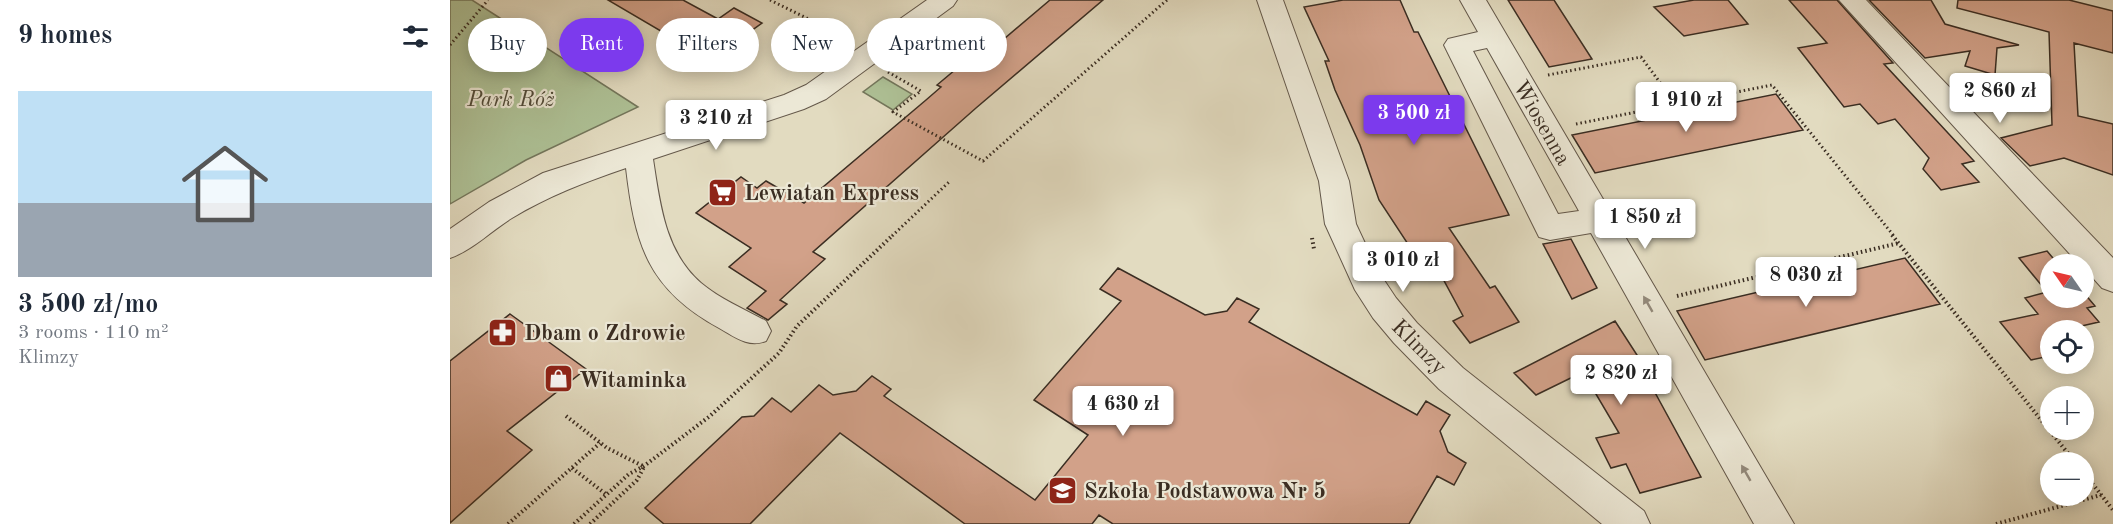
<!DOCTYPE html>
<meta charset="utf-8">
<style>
:root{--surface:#fff;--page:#f2f2f3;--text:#1f2937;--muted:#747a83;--line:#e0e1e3;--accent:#7c3aed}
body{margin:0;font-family:"Old Standard TT",serif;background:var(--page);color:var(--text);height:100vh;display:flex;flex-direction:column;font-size:22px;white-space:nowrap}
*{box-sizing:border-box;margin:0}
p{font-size:20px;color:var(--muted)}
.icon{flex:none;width:33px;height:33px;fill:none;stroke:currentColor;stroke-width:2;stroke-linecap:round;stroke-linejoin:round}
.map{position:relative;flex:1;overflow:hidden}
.drawer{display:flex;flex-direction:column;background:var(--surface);width:450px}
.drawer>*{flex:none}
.guide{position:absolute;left:18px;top:18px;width:570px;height:54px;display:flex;gap:12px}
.needle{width:39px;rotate:304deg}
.fabs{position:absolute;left:1590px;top:254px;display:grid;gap:12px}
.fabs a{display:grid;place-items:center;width:54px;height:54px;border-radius:50%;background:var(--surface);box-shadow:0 3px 15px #0003;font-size:30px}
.price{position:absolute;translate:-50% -51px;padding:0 14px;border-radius:6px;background:#fff;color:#222;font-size:20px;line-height:39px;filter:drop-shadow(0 2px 3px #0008)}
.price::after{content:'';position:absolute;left:50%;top:36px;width:18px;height:14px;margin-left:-9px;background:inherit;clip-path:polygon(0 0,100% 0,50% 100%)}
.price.current{background:var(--accent);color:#fff}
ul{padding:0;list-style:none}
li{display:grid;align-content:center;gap:12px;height:318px;padding:0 18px}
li+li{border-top:2px solid var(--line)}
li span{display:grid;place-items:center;height:186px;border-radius:0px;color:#555}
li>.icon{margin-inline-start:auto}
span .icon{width:108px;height:108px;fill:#fffc;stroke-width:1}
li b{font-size:26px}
h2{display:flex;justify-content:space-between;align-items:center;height:72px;padding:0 18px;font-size:26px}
.chip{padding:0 21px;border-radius:27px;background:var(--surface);box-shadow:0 3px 15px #0003;font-size:21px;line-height:54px}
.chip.current{background:var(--accent);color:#fff}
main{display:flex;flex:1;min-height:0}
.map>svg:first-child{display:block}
.green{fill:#aec196;stroke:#74775c;stroke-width:1.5}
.building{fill:#d2a189;stroke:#3a2d22;stroke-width:1.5}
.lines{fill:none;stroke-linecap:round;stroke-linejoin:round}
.minor-casing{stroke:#64584a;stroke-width:2}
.path-far1{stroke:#3a2d22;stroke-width:3;stroke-dasharray:1.5 3;stroke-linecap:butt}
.path{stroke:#3a2d22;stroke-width:4;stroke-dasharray:1.5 3;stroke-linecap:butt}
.minor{fill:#ece8d6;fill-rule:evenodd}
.oneway{fill:#938a7c}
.labels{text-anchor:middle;stroke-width:4.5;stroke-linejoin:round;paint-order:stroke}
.park-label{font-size:22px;font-style:italic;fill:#514b39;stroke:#ece8d6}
.street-label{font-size:22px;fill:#3a2d22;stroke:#ece8d6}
.poi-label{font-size:22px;font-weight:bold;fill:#3a2d22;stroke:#ece8d6;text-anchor:start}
</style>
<main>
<section class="drawer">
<h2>9 homes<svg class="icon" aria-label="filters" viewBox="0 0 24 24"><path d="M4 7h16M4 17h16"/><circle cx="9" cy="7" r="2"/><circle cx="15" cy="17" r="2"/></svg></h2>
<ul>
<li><span style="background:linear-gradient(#bfe0f5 60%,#9aa5b1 0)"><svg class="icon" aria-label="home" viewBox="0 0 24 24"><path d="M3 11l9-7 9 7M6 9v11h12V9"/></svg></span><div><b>3 500 zł/mo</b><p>3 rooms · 110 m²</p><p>Klimzy</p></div></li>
</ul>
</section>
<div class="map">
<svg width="1663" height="524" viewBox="0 0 1663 524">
<rect width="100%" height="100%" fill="#e2dbc0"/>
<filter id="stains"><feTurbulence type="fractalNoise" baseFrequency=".00333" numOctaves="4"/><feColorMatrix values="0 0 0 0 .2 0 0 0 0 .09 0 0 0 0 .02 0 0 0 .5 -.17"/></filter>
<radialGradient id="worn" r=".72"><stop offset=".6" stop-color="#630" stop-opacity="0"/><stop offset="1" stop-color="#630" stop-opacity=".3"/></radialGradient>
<path class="green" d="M0 0H22L188 107 76 160 0 204Z
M433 77 462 94 443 110 413 92Z"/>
<path class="building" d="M158 0H233L268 19 284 8 312 23 263 58 253 51 250 54Z
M600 0H653L526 108 363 252 375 259 330 300 337 304 318 320 297 308 316 291 279 267 301 248 246 213 291 177 307 188 316 181 354 203 476 100 491 87 487 85 548 34 555 38Z
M893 0H950L964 32H968L1059 215 999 228 1040 288 1045 286 1069 322 1020 343 1003 321 1013 316 986 266 975 270 929 200 910 145 885 90 875 61H879L854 7Z
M1058 0H1104L1142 59 1099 67Z
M1244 0H1278L1298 24 1234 36 1204 7Z
M1339 0H1387L1443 63 1434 64 1524 161 1512 164 1529 182 1491 190 1473 169 1479 158 1445 119 1428 124 1410 104 1394 107 1348 48 1377 43Z
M1419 0H1481L1495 24 1569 45 1547 48 1545 75 1515 66 1520 51 1475 58Z
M1508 0H1619L1663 11V53L1624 43 1628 116 1663 124V175L1614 158 1580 166 1551 138 1602 125 1599 32 1507 8Z
M1326 94 1353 130 1145 173 1122 135Z
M1121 239 1147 288 1122 299 1093 244Z
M1597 251 1608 264H1600V297H1634V293L1645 306 1637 308 1649 322 1614 330 1600 328V356L1581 360 1550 322 1588 314 1575 298 1597 292 1569 258Z
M1455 258 1490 304 1255 360 1227 311Z
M668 268 755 315 777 311 787 298 809 309 799 322 967 415 976 401 1000 415 990 431 998 452 1016 463 1004 485 987 476 959 524H663L649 515 642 524H515L390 433 300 524H214L195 508 292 417 304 416 322 398 341 412 369 385 383 395 406 391 422 376 441 389 434 396 585 500 638 435 584 400 671 301 650 289Z
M60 314 136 369 57 431 82 450 0 523V361Z
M1165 321 1207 386 1202 387 1251 477 1190 493 1176 464 1161 468 1146 438 1169 433 1133 372 1086 395 1064 373Z"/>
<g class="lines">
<defs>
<path id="minor" d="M477 0H507L503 6 376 99 354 109 203 159C210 204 215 252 251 283 270 299 294 309 316 321L321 331 316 341C298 348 285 337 269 328 198 289 185 245 176 168 135 182 98 196 62 218 41 231 23 250 0 258V229L39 202 93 173 334 95 356 85Z
M807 0H833L899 181 906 224 928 271 946 298 967 323 1013 368 1194 511 1200 524H1152L989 389 944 343 923 318 905 290 875 224 869 181Z
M1010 0H1036L1344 524H1304L1141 233 1100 240 1089 237 994 45 998 39 1028 32ZM1037 48 1129 211 1108 214 1023 51Z
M1389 0H1416L1663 258V292L1652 288 1634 268V264H1629Z"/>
</defs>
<use href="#minor" class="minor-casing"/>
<path class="path-far1" d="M320 0 397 38
M374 28 379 23
M0 45 38 0
M438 72 471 91 443 112 533 161 717 0
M1098 75 1191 57 1226 104
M1126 124 1322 85 1444 236
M442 236 499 182"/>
<path class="path" d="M1442 235 1625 462
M862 238 864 249
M1227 296 1449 243
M116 416 157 448 193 466
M122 468 157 495
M1634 473 1663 510
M58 524 150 443
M124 524 179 474 194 466 260 416 329 353 347 326 443 235
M140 524 187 480 194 467
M1546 524 1651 495"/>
<use href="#minor" class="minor"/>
</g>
<defs><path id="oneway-solid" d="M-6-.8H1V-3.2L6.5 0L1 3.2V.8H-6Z" transform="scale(1.5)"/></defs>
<g class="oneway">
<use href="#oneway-solid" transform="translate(1198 304) rotate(-120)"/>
<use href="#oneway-solid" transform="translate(1296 473) rotate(-120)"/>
</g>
<defs>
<symbol id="supermarket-square" viewBox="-11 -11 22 22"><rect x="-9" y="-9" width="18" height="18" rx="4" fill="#8f2418" stroke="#ece8d6"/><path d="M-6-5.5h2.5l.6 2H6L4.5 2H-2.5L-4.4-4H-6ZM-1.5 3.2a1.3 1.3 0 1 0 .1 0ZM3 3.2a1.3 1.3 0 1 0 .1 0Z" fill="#fff"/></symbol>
<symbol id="pharmacy-square" viewBox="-11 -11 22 22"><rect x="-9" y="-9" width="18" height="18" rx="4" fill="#8f2418" stroke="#ece8d6"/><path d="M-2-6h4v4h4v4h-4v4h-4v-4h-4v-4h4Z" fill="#fff"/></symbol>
<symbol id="shop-square" viewBox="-11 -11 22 22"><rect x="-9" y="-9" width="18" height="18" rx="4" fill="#8f2418" stroke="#ece8d6"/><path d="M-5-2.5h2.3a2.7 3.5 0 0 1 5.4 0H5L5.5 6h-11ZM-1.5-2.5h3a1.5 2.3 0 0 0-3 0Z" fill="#fff"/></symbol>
<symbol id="school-square" viewBox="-11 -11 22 22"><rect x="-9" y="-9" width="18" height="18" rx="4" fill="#8f2418" stroke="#ece8d6"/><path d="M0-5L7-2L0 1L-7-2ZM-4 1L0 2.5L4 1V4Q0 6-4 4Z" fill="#fff"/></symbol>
</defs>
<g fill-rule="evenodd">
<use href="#supermarket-square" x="256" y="176" width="33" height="33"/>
<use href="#pharmacy-square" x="36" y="316" width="33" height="33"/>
<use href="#shop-square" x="92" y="362" width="33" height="33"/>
<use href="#school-square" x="596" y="474" width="33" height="33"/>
</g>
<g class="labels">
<g class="park-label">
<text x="61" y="106">Park Róż</text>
</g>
<g class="street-label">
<text transform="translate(1093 122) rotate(60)" y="8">Wiosenna</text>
<text transform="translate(970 346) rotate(45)" y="8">Klimzy</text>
</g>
<g class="poi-label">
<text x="294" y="200">Lewiatan Express</text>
<text x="74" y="340">Dbam o Zdrowie</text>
<text x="129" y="387">Witaminka</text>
<text x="634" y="498">Szkoła Podstawowa Nr 5</text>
</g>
</g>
<rect width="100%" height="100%" filter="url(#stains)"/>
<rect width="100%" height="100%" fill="url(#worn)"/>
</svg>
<div class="fabs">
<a><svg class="needle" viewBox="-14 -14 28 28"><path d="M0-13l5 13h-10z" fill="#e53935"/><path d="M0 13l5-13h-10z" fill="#747a83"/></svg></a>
<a><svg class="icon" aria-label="locate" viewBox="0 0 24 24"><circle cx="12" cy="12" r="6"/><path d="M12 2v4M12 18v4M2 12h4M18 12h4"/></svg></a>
<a>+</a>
<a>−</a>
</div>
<b class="price" style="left:1550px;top:124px">2 860 zł</b>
<b class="price" style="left:1236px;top:133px">1 910 zł</b>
<b class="price current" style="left:964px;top:146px">3 500 zł</b>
<b class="price" style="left:266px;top:151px">3 210 zł</b>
<b class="price" style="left:1195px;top:250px">1 850 zł</b>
<b class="price" style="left:953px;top:293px">3 010 zł</b>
<b class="price" style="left:1356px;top:308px">8 030 zł</b>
<b class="price" style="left:1171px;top:406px">2 820 zł</b>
<b class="price" style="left:673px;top:437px">4 630 zł</b>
<div class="guide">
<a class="chip">Buy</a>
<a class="chip current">Rent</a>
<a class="chip">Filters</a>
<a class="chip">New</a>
<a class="chip">Apartment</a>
</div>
</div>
</main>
